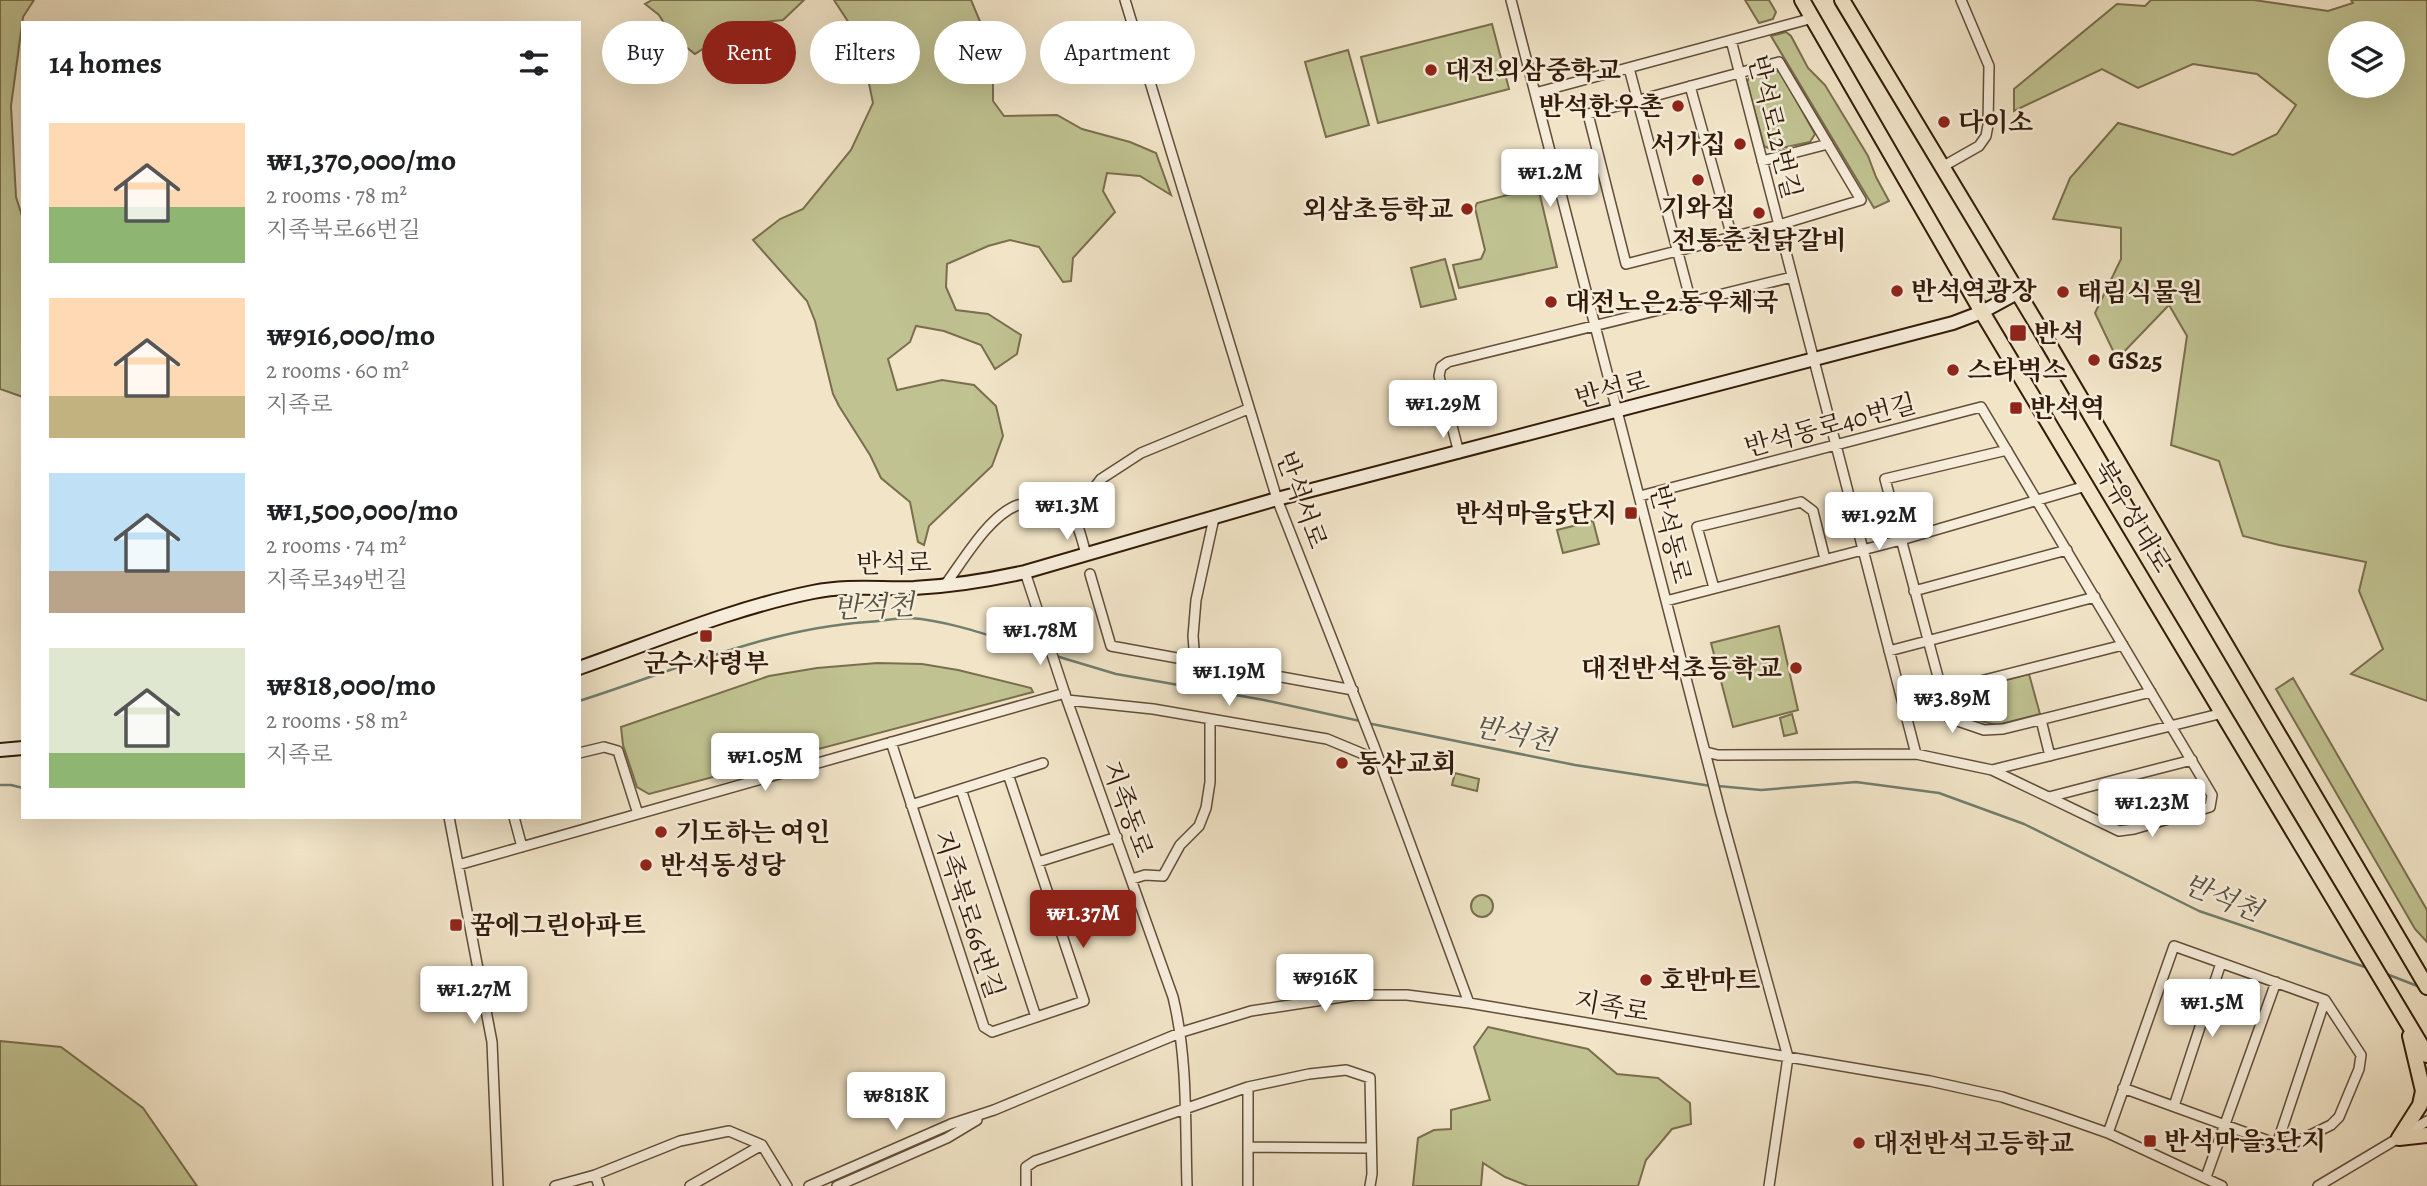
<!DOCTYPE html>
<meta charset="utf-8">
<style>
:root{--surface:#fff;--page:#f6f6f6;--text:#202124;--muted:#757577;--accent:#8f2418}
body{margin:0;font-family:Alegreya,"Noto Serif KR",serif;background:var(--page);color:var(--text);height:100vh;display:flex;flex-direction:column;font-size:26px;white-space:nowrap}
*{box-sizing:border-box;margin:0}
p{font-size:23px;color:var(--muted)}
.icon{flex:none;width:38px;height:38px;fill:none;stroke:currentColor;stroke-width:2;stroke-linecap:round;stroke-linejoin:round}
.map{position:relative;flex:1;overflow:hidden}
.details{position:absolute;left:21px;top:21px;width:560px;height:798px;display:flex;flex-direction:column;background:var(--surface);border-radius:0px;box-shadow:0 7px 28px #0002}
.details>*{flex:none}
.guide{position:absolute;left:602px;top:21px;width:665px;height:63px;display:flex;gap:14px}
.controls{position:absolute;left:2328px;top:21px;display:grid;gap:14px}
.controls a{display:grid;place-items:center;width:77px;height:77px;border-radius:50%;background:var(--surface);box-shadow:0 7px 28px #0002;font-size:35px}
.price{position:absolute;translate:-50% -60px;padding:0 16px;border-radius:7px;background:#fff;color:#222;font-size:23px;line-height:46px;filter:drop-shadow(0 2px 4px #0008)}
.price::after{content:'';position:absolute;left:50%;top:42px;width:21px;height:16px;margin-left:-10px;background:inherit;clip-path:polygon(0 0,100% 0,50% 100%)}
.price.on{background:var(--accent);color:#fff}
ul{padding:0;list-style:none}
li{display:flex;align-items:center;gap:21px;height:175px;padding:0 28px}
li span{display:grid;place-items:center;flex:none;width:196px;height:140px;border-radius:0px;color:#555}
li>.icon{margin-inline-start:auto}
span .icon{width:84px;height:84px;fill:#fffc;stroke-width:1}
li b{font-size:30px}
h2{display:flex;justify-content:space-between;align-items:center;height:84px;padding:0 28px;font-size:30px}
.tag{padding:0 24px;border-radius:32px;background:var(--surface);box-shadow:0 7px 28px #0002;font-size:24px;line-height:63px}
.tag.on{background:var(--accent);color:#fff}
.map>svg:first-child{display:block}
.green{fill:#c0c291;stroke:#7a6e4d;stroke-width:2;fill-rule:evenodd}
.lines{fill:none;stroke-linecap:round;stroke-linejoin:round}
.stream{stroke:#717d6e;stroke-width:2.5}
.street-casing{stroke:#624d38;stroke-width:12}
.secondary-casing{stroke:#331b09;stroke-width:16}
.primary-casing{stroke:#331b09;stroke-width:18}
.street{stroke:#f6eddb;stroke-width:9}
.secondary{stroke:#f6eddb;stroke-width:12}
.primary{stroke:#f1e4c7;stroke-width:14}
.poi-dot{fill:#8f2418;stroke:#f6eddb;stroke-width:2.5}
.labels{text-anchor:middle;stroke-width:5;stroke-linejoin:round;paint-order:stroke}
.poi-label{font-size:26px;font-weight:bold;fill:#331b09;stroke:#f6eddb;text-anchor:start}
.street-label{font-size:26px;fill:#331b09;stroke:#f6eddb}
.water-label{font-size:28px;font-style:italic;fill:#575444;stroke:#f6eddb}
</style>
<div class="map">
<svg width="2427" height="1186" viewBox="0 0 2427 1186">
<rect width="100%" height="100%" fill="#f1e4c7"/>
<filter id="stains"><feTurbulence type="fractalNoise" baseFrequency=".00286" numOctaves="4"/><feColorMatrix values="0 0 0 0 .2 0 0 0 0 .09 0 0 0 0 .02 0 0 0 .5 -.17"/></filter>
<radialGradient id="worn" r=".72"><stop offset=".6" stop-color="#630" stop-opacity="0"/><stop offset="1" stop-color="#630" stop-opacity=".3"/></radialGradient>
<path class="green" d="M0 0H34L23 17 11 106 16 197 23 219V397L0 389Z
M652 0H804L783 20 764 22 706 47 695 54 672 36 659 15 645 4Z
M834 0H971L987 38 993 70V101L1004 116 1057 115 1082 129 1130 142 1156 153 1171 195 1140 176 1107 173 1103 191 1115 212 1073 258 1071 281 1063 282 1039 247 1010 240 988 246 947 264 946 287 956 310 988 314 1021 335 1017 354 995 369 981 345 944 331 916 326 910 342 888 359 897 390 942 380 974 385 996 406 1003 436 992 466 929 526 924 545 918 542 910 502 881 478 870 455 839 406 833 394 815 321 807 301 753 240 780 219 803 209 851 150 873 103 860 40Z
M1745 0H1769L1776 12 1773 19 1759 23Z
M2151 0H2254L2328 11 2353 3 2351 0H2427V701L2351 674 2383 649 2359 591 2366 562 2279 545 2243 536 2219 461 2171 445 2187 336 2169 305 2117 359 2095 313 2121 259V228L2053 219 2070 178 2118 123 2233 155 2277 134 2296 105 2257 74 2193 64 2138 88 2102 69 2014 111V89L2117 4 2145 6ZM2340 33H2392V86H2340Z
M1492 24 1509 89 1378 123 1361 57Z
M1786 32 1791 36 1808 68 1825 85 1868 156 1876 177 1889 201 1874 208 1771 36Z
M1348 50 1369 125 1326 137 1305 62Z
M1773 69 1781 73 1815 134 1810 142 1772 150 1764 146 1747 82 1751 75Z
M1538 187 1557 267 1459 288 1453 265 1481 259 1485 250 1475 208 1477 203Z
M1445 259 1456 299 1421 307 1411 268Z
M1593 521 1599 544 1563 553 1557 530Z
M1779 626 1798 710 1733 727 1711 643Z
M877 663 922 664 958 670 1031 688 1033 692 649 794 637 787 623 745 621 727 769 676 817 668Z
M2029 674 2040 714 1997 725 1952 714 1948 700 1950 695Z
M2293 678 2427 910V942L2415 929 2276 689Z
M1792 714 1797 733 1784 736 1780 718Z
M1455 773 1479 779 1477 791 1452 785Z
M1471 906a11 11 0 1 1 22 0a11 11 0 1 1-22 0Z
M1488 1027 1588 1049 1617 1074 1658 1078 1690 1103 1691 1124 1672 1129 1646 1160 1638 1186H1528L1505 1177 1483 1163 1481 1186H1413L1418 1138 1434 1130 1451 1129V1110L1490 1100 1474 1047Z
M0 1041 61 1047 143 1108 197 1186H0Z"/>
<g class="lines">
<path class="stream" d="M1056 656 1116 674 1264 700 1360 721
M579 701C674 671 766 629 867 622 881 621 896 618 910 618 955 621 1006 642 1049 654
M1367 723 1575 765 1711 786
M0 785H11L23 788
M1718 786 1761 790 1856 782 1939 793 2024 824 2199 911 2368 968
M2384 973 2420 987"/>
<defs>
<path id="street" d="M1125 0 1277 499 1374 746 1469 1003
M1511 0 1721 814 1788 1057 1769 1186
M1731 40 1916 754
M1779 62 1861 200 1779 225 1626 264 1588 114Z
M1629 68 1691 302
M1690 86 1732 237
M1535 93 1813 18
M1762 161 1828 144
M1942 167 1979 146 1986 136 1988 125 1989 66 1961 0
M2007 450 1885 479 1949 718 1984 730 2003 729 2151 692
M1459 453 1439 376 1441 367 1448 362 1792 277
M1640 496 1981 407 2212 795 2210 807 2134 829 2119 831 1992 770
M1076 521 1084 501 1101 479 1141 453 1248 409
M1025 572 1067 700 1173 997C1188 1059 1185 1122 1187 1186
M1090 574 1111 646 1353 690
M945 585C963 561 989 515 1018 505 1027 502 1036 504 1045 505 1078 509 1078 527 1086 554
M1714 588 1697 527 1801 502 1813 511 1825 559
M1914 591 2067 550
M1666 601 1901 540 2086 486
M1889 651 2095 597
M1195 662 1193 636 1196 600 1214 518
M1941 691 2123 645
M1067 700 1153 709 1327 739 1380 761
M2041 720 2050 756
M891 742 984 1027 992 1032 1084 1001 1008 774
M1706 752 1718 755 1916 754 1992 770 2223 713
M579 753 604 747 618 751 638 814
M961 789 1036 1017
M2049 797 2192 760
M911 805 1043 763
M449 817 492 1042 498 1186
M514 817 522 847
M1038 862 1117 837
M458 865 1065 693
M1132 879 1145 875 1163 876 1180 845 1199 826 1206 808 1210 782V720
M2174 1106 2221 963
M2108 1133 2174 946 2325 1000 2361 1055 2359 1069 2339 1117 2331 1125 2290 1145 2277 1144 2123 1088
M2277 1144 2325 1000
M1248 1147 1371 1148
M595 1175 599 1186
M2206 1177 2276 982
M555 1186 595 1175 680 1141 729 1131 762 1145 787 1186
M690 1186 762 1145
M809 1186 951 1124 994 1110 1182 1032 1251 1011 1355 995H1407L1469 1003 1930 1081 2002 1097 2051 1113 2108 1133 2222 1186
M837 1186 947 1138 977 1120
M1026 1186V1167L1035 1161 1248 1087 1309 1074 1346 1070 1370 1078 1372 1174 1370 1186
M1248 1186V1087
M2318 1186 2427 1121"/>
<path id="secondary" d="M579 668C656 641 733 608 813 592 848 585 879 589 914 588 952 586 989 580 1025 572L1277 499 1953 323 1982 312 2017 293
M0 750 23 748"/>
<path id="primary" d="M1802 0 1982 312 2427 1055
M1842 0 2047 341 2427 987
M2399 1138 2420 1105 2423 1091 2410 1036
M2399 1138 2427 1135"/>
</defs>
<use href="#street" class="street-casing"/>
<use href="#secondary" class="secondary-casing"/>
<use href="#primary" class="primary-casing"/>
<use href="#street" class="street"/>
<use href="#secondary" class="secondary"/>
<use href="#primary" class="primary"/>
</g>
<g class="poi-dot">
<circle cx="1431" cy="70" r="7"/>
<circle cx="1678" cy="106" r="7"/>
<circle cx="1944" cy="122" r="7"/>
<circle cx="1740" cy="144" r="7"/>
<circle cx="1698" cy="180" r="7"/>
<circle cx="1467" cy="209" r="7"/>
<circle cx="1759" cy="213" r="7"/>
<circle cx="1897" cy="291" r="7"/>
<circle cx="2063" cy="292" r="7"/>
<circle cx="1551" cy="302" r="7"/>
<rect x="2009" y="324" width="18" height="18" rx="3.5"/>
<circle cx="2094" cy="360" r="7"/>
<circle cx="1953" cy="370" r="7"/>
<rect x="2009" y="401" width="14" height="14" rx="3.5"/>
<rect x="1624" y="506" width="14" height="14" rx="3.5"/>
<rect x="699" y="629" width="14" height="14" rx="3.5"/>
<circle cx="1796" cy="668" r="7"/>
<circle cx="1342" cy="763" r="7"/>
<circle cx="661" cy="832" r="7"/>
<circle cx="646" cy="865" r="7"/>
<rect x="449" y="918" width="14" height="14" rx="3.5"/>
<circle cx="1646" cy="980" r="7"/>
<rect x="2143" y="1134" width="14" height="14" rx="3.5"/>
<circle cx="1859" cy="1143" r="7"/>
</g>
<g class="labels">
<g class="poi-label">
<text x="1445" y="79">대전외삼중학교</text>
<text x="1664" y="115" text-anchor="end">반석한우촌</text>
<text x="1958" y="131">다이소</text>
<text x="1726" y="153" text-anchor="end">서가집</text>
<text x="1698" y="216" text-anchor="middle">기와집</text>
<text x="1453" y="218" text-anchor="end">외삼초등학교</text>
<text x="1759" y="249" text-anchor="middle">전통춘천닭갈비</text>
<text x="1911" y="300">반석역광장</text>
<text x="2077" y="301">태림식물원</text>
<text x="1565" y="311">대전노은2동우체국</text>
<text x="2034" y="342">반석</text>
<text x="2108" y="369">GS25</text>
<text x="1967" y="379">스타벅스</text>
<text x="2030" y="417">반석역</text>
<text x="1617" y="522" text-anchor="end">반석마을5단지</text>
<text x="706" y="672" text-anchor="middle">군수사령부</text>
<text x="1782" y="677" text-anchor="end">대전반석초등학교</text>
<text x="1356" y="772">동산교회</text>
<text x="675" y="841">기도하는 여인</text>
<text x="660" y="874">반석동성당</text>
<text x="470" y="934">꿈에그린아파트</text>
<text x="1660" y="989">호반마트</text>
<text x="2164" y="1150">반석마을3단지</text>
<text x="1873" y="1152">대전반석고등학교</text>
</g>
<g class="street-label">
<text transform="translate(1775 127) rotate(76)" y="9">반석로12번길</text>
<text transform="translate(1612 389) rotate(-15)" y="9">반석로</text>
<text transform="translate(1830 425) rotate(-15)" y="9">반석동로40번길</text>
<text transform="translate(1302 500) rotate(70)" y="9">반석서로</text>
<text transform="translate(2133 516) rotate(59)" y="9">북유성대로</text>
<text transform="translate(1671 534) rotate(76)" y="9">반석동로</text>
<text transform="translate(894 563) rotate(-1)" y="9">반석로</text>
<text transform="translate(1128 809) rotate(70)" y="9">지족동로</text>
<text transform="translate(969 914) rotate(72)" y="9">지족북로66번길</text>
<text transform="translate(1612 1006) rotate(10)" y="9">지족로</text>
</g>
<g class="water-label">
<text transform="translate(874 606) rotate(-3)" y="10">반석천</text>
<text transform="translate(1515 733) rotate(11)" y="10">반석천</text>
<text transform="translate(2223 897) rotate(22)" y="10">반석천</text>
</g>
</g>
<rect width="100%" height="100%" filter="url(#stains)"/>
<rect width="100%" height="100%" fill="url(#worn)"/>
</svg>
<div class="controls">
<a><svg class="icon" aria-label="layers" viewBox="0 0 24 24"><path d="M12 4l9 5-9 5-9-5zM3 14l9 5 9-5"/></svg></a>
</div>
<b class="price" style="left:1550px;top:209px">₩1.2M</b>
<b class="price" style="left:1443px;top:440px">₩1.29M</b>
<b class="price" style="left:1067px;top:542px">₩1.3M</b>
<b class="price" style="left:1879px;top:552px">₩1.92M</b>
<b class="price" style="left:1040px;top:667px">₩1.78M</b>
<b class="price" style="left:1229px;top:708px">₩1.19M</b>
<b class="price" style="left:1952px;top:735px">₩3.89M</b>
<b class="price" style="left:765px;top:793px">₩1.05M</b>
<b class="price" style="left:2152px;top:839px">₩1.23M</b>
<b class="price on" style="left:1083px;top:950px">₩1.37M</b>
<b class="price" style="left:1325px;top:1014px">₩916K</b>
<b class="price" style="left:474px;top:1026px">₩1.27M</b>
<b class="price" style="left:2212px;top:1039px">₩1.5M</b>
<b class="price" style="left:896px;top:1132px">₩818K</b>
<div class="guide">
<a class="tag">Buy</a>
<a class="tag on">Rent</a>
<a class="tag">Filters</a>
<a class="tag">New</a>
<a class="tag">Apartment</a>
</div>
<section class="details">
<h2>14 homes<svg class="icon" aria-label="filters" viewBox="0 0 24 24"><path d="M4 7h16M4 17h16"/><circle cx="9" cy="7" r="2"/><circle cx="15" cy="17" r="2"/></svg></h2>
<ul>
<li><span style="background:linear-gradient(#ffd9b3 60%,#8fb573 0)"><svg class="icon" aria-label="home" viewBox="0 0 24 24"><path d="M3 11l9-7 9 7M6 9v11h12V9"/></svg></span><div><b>₩1,370,000/mo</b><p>2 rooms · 78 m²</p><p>지족북로66번길</p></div></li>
<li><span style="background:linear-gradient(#ffd9b3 70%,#c2b280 0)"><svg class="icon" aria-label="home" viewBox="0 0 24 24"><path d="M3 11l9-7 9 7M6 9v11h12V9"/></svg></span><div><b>₩916,000/mo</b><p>2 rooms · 60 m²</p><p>지족로</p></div></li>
<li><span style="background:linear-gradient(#bfe0f5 70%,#b9a48a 0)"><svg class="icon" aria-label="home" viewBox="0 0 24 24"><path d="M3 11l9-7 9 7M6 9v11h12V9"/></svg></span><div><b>₩1,500,000/mo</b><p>2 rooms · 74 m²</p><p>지족로349번길</p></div></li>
<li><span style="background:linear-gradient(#dfe7d0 75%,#8fb573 0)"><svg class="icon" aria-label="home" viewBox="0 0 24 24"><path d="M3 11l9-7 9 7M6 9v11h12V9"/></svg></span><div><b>₩818,000/mo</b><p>2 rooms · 58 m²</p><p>지족로</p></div></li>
</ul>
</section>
</div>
